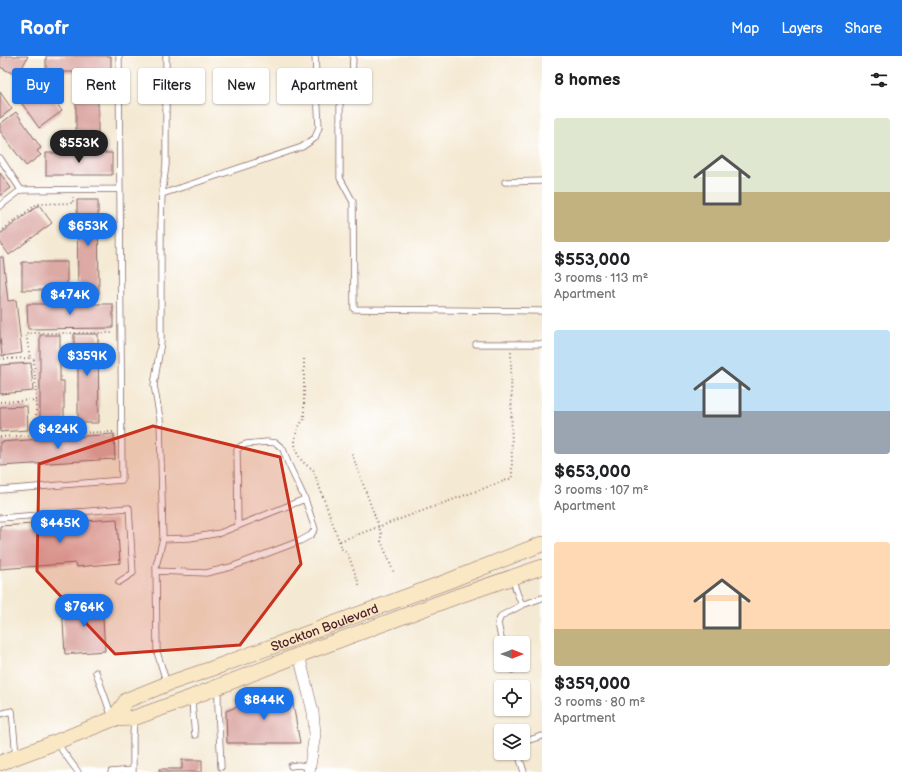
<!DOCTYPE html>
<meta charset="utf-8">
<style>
:root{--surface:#fff;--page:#f2f2f2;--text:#202124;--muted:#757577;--accent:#1a73e8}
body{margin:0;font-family:"Balsamiq Sans",sans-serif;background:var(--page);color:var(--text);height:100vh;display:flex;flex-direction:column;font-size:15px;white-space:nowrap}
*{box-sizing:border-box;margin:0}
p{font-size:13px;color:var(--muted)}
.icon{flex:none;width:22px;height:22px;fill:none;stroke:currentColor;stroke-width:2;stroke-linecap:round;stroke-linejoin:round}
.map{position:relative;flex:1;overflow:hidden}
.details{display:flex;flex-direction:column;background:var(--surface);width:360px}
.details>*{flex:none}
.hud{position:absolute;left:12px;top:12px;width:380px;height:36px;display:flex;gap:8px}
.needle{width:26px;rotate:90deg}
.tools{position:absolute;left:494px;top:580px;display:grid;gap:8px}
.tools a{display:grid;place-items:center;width:36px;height:36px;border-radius:4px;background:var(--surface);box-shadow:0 1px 3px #0004;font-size:20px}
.price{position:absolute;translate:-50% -34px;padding:0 9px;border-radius:14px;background:var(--accent);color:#fff;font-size:13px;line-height:26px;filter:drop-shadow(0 1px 2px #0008)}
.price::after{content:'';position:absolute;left:50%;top:24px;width:12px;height:9px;margin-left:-6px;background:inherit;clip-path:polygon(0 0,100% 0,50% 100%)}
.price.active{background:#222;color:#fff}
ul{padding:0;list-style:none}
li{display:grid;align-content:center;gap:8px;height:212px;padding:0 12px}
li span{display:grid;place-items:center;height:124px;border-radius:4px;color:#555}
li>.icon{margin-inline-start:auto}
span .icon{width:72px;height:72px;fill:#fffc;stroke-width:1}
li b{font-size:17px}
h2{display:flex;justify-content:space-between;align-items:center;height:48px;padding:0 12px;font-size:17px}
.pill{padding:0 14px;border-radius:4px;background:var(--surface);box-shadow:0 1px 3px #0004;font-size:14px;line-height:36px}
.pill.active{background:var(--accent);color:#fff}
header{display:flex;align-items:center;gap:24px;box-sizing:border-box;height:56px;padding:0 20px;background:var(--accent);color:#fff}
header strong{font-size:19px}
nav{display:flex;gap:22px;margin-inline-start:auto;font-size:14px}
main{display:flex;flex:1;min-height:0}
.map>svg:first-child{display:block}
.building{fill:#dca9a4}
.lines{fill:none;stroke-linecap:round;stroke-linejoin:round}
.lane-casing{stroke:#866666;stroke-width:7}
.street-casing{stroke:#866666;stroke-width:12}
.secondary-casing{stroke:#866666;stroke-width:16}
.path{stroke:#866666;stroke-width:2;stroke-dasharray:1 3;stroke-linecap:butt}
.lane{stroke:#fff;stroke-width:5.5}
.street{stroke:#fff;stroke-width:11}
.secondary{stroke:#fae7c3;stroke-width:15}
.marked{fill:#c8321e;fill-opacity:0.2;stroke:#c8321e;stroke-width:3;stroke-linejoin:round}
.labels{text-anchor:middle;stroke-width:3;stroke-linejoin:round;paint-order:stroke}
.street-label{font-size:13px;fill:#4a1f2b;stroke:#fff}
</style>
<header>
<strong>Roofr</strong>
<nav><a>Map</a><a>Layers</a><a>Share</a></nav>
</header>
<main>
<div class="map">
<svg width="542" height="716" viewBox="0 0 542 716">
<rect width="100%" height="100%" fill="#fff"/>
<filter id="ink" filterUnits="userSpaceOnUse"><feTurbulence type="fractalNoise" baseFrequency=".025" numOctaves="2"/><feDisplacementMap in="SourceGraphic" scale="8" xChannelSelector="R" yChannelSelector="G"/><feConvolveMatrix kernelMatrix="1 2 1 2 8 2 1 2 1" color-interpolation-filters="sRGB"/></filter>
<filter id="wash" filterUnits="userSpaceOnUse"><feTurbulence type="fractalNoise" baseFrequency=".012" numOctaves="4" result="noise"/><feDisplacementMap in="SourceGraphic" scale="16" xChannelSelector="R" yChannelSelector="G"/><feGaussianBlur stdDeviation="0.9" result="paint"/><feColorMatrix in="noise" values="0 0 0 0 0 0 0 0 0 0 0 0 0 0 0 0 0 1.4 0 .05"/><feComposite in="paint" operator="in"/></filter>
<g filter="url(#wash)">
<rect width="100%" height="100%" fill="#f4e9d3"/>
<g id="blocks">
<path class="building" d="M0 0H28L18 20 0 11Z
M46 0H111V15H98V82H76V16H46Z
M36 19 62 55 39 72 14 36Z
M0 36 12 53 0 62Z
M16 56 41 92 37 95 41 99 26 110 0 75V68Z
M46 97H112V119H46Z
M0 117 11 132 0 140Z
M77 144H98L99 238H78Z
M39 149 52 167 9 199 0 186V178Z
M0 201H3L8 245 16 244 22 297 2 300 0 281Z
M22 206H67V234H22Z
M27 248H113V272L28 273Z
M74 278H98L99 367H78V308H74Z
M40 279H60V325H64V369H40Z
M31 307 33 335 0 338V309Z
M27 350 28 374 0 376V351Z
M114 378 115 403 0 410V386Z
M117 463 120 507 77 511 76 507 0 513V470Z
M102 547 105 595 65 598 62 550Z
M285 632 290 633 292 636V642L300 687H227L226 655Z
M182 704H202V716H159V713H182Z"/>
</g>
</g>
<g filter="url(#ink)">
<use href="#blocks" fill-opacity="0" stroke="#866666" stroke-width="1"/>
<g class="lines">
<defs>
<path id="lane" d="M166 0V109L162 138 161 168V286L154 329 160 363 163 483 156 510 157 596 167 628
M353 0 352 26 340 36V122L353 146 354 253 542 255
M0 102 21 134 119 133
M505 126 542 125
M162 138 302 91 315 82 319 71 315 0
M0 150 21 134
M476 288H542
M0 434 122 424 119 0
M0 462 129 452 133 517 119 526
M238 470 237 394 241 390 246 388 267 386 276 387 283 393 288 407 305 443
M156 515 206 517 231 511 300 485 311 479 315 473 305 443 220 477 190 482 163 483
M512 521 517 537 522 549
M502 587 498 567 501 560 522 549 542 542
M510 609 512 614
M96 616 112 661
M218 632V650L221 711
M192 642 193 659 195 679
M0 658 12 655 16 700
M56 686 78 716
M523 686 542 680
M518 697 524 716
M291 710 298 709 310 711
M111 716 133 714
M133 716V681L134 662"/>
<path id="street" d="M299 599 313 656 315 678 309 716"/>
<g id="secondary">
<path id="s1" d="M113 663 127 644 167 628 211 613 451 524 542 488"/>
<path d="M0 707 56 686 113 663 134 662 192 641 299 599 458 540 542 511"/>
</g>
</defs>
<use href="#lane" class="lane-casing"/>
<use href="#street" class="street-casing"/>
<use href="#secondary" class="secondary-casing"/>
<path class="path" d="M0 176 37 148 73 147V141
M0 303 30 302 26 277H113
M304 303V363C290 380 292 403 313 413L342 493 348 498 360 531
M0 346 36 344 34 304 30 302
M36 379 64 377 113 376
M0 381 36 379V344
M352 398 381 477V485L394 517
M340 485 512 422 511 296"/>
<use href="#lane" class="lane"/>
<use href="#street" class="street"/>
<use href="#secondary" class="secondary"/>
</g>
</g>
<path class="marked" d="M153 370 280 401 301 508 240 589 115 598 37 515 39 408Z"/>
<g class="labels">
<g class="street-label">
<text dy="5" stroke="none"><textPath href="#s1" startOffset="234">Stockton Boulevard</textPath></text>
</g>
</g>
</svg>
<div class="tools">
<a><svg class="needle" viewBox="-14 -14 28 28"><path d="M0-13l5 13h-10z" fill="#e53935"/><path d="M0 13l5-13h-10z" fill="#757577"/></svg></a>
<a><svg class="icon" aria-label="locate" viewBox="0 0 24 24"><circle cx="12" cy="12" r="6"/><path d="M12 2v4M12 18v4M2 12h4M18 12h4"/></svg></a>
<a><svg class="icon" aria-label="layers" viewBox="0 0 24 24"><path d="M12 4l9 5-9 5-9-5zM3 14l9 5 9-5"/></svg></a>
</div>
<b class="price active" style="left:79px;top:108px">$553K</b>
<b class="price" style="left:88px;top:191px">$653K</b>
<b class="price" style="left:70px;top:260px">$474K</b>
<b class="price" style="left:87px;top:321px">$359K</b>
<b class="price" style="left:58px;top:394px">$424K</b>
<b class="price" style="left:60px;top:488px">$445K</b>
<b class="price" style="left:84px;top:572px">$764K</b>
<b class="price" style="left:264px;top:665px">$844K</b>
<div class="hud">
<a class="pill active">Buy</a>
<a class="pill">Rent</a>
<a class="pill">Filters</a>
<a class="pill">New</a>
<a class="pill">Apartment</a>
</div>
</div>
<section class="details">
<h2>8 homes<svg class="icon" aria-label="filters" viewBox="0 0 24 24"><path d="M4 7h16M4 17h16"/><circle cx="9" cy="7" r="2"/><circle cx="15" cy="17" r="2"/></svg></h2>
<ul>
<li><span style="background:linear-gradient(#dfe7d0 60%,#c2b280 0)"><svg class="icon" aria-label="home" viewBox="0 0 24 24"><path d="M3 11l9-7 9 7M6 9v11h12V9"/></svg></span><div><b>$553,000</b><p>3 rooms · 113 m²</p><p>Apartment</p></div></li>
<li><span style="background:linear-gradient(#bfe0f5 65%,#9aa5b1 0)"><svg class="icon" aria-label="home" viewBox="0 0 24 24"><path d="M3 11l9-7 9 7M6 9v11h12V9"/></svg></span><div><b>$653,000</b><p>3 rooms · 107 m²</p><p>Apartment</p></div></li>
<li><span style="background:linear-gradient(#ffd9b3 70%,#c2b280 0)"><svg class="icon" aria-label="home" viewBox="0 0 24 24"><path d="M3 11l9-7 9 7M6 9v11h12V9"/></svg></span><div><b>$359,000</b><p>3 rooms · 80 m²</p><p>Apartment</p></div></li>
</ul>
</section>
</main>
